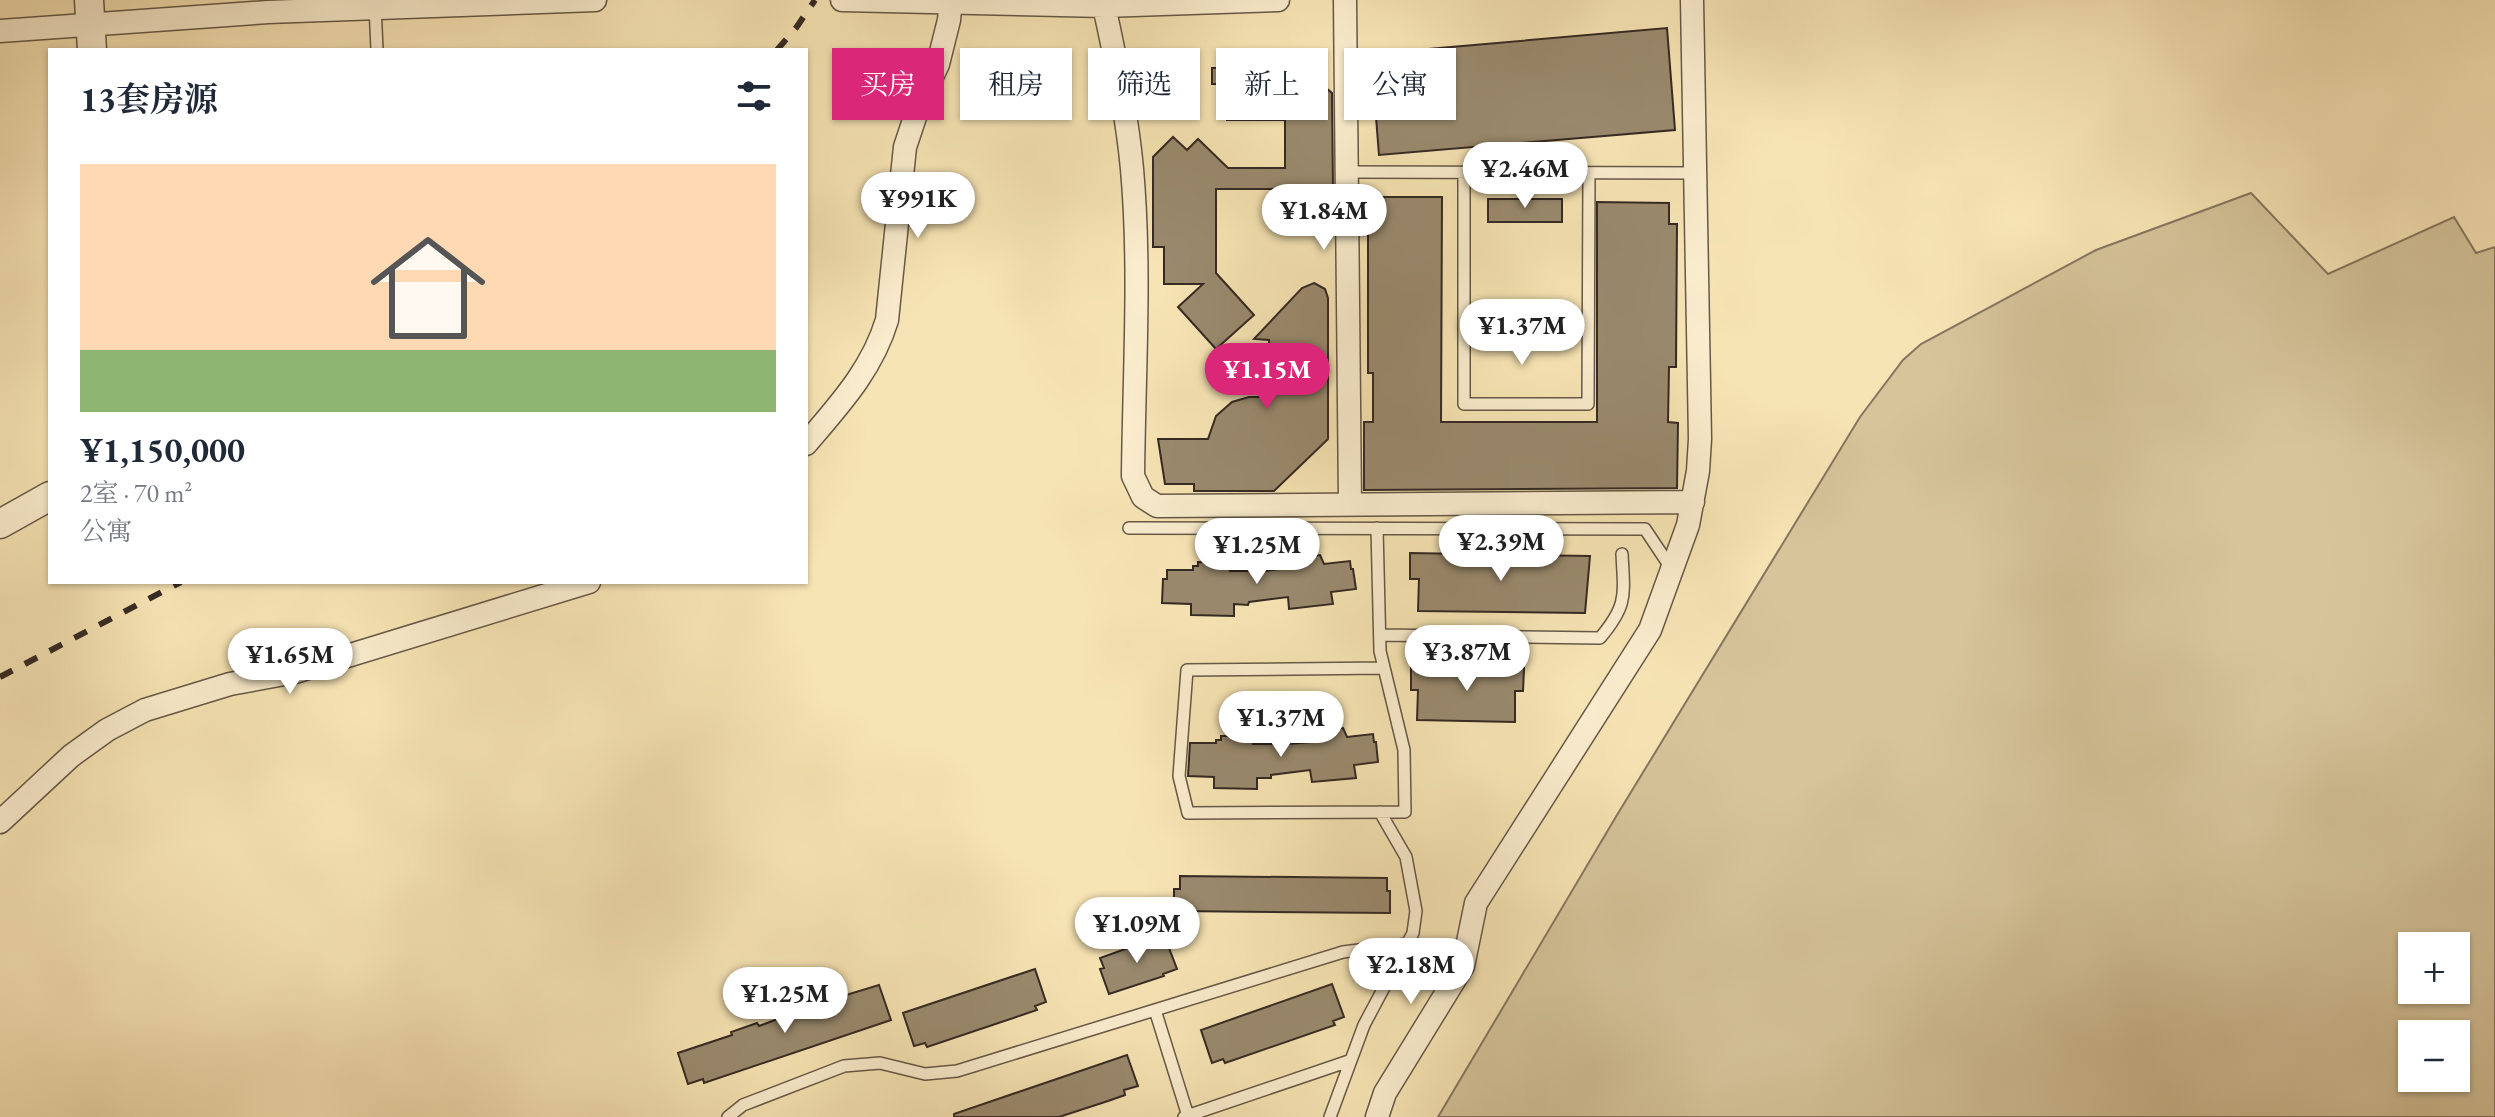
<!DOCTYPE html>
<html lang="zh">
<meta charset="utf-8">
<style>
:root{--surface:#fff;--page:#f6f6f7;--text:#1f2937;--muted:#747a83;--accent:#db2777}
body{margin:0;font-family:"EB Garamond","Noto Serif SC",serif;background:var(--page);color:var(--text);height:100vh;display:flex;flex-direction:column;font-size:30px;white-space:nowrap}
*{box-sizing:border-box;margin:0}
p{font-size:26px;color:var(--muted)}
.icon{flex:none;width:44px;height:44px;fill:none;stroke:currentColor;stroke-width:2;stroke-linecap:round;stroke-linejoin:round}
.map{position:relative;flex:1;overflow:hidden}
.details{position:absolute;left:48px;top:48px;width:760px;height:536px;display:flex;flex-direction:column;background:var(--surface);border-radius:0px;box-shadow:0 2px 6px #0004}
.details>*{flex:none}
.top-card{position:absolute;left:832px;top:48px;width:760px;height:72px;display:flex;gap:16px}
.fabs{position:absolute;left:2398px;top:932px;display:grid;gap:16px}
.fabs a{display:grid;place-items:center;width:72px;height:72px;border-radius:0px;background:var(--surface);box-shadow:0 2px 6px #0004;font-size:40px}
.price{position:absolute;translate:-50% -68px;padding:0 18px;border-radius:28px;background:#fff;color:#222;font-size:26px;line-height:52px;filter:drop-shadow(0 2px 4px #0008)}
.price::after{content:'';position:absolute;left:50%;top:48px;width:24px;height:18px;margin-left:-12px;background:inherit;clip-path:polygon(0 0,100% 0,50% 100%)}
.price.selected{background:var(--accent);color:#fff}
ul{padding:0;list-style:none}
li{display:grid;align-content:center;gap:16px;height:424px;padding:0 32px}
li span{display:grid;place-items:center;height:248px;border-radius:0px;color:#555}
li>.icon{margin-inline-start:auto}
span .icon{width:144px;height:144px;fill:#fffc;stroke-width:1}
li b{font-size:34px}
h2{display:flex;justify-content:space-between;align-items:center;height:96px;padding:0 32px;font-size:34px}
.pill{padding:0 28px;border-radius:0px;background:var(--surface);box-shadow:0 2px 6px #0004;font-size:28px;line-height:72px}
.pill.selected{background:var(--accent);color:#fff}
.map>svg:first-child{display:block}
.green{fill:#d6c49b;stroke:#86765f;stroke-width:2;fill-rule:evenodd}
.building{fill:#9a8a6e;stroke:#352923;stroke-width:2}
.lines{fill:none;stroke-linecap:round;stroke-linejoin:round}
.service-casing{stroke:#665847;stroke-width:14}
.minor-casing{stroke:#665847;stroke-width:25}
.tertiary-casing{stroke:#665847;stroke-width:31}
.service{stroke:#faedce;stroke-width:11}
.minor{stroke:#faedce;stroke-width:22}
.tertiary{stroke:#faedce;stroke-width:28}
.rail{stroke:#352923;stroke-width:6;stroke-dasharray:14 14;stroke-linecap:butt}
</style>
<div class="map">
<svg width="2495" height="1117" viewBox="0 0 2495 1117">
<rect width="100%" height="100%" fill="#f7e4b4"/>
<filter id="stains"><feTurbulence type="fractalNoise" baseFrequency=".0025" numOctaves="4"/><feColorMatrix values="0 0 0 0 .2 0 0 0 0 .09 0 0 0 0 .02 0 0 0 .5 -.17"/></filter>
<radialGradient id="worn" r=".72"><stop offset=".6" stop-color="#630" stop-opacity="0"/><stop offset="1" stop-color="#630" stop-opacity=".3"/></radialGradient>
<path class="green" d="M2251 193 2328 274 2454 217 2476 253 2495 247V1117H1438L1617 815 1860 417 1903 360 1921 344 2096 250ZM2412 946H2456V990H2412ZM2412 1034H2456V1078H2412Z"/>
<path class="building" d="M1667 28 1675 130 1379 155 1371 54Z
M1212 68H1284V72H1307L1332 93 1333 189H1216V273L1254 315 1216 349 1178 307 1203 284H1164V247H1153V157L1173 137 1187 150 1198 139 1228 168H1285V120H1227V84H1212Z
M1374 197H1442L1441 422H1597V202L1669 203V224H1677L1676 367H1669L1668 422 1678 423 1677 488 1364 490V422H1373V373H1368V224H1374Z
M1488 199H1562V222H1488Z
M1314 283 1325 289 1328 298V439L1274 491H1194V484H1165L1158 439H1208L1216 416 1232 402 1249 397H1269V340L1254 339 1302 288Z
M1410 553 1590 556 1585 613 1418 611 1419 579H1410Z
M1320 555 1324 564 1350 561 1351 569H1353L1356 589 1331 592 1333 604 1289 609 1288 597 1249 602 1248 605 1234 604V616L1191 615V604L1162 603 1163 579H1167V570H1193V566H1198V562L1226 563 1230 571H1265L1287 568 1286 565 1293 564 1292 559Z
M1411 667 1524 668 1523 691H1515V722L1417 720 1418 690H1411Z
M1343 728 1347 737 1373 734 1374 742H1376L1378 762 1354 765 1356 778 1312 782 1310 770 1271 775V778H1257V789L1214 788V777L1188 776 1190 743H1216V740H1221V736H1249V740H1253V744H1288L1310 742 1309 738 1316 737 1315 732Z
M1180 876 1387 878V891H1390V913L1174 911V889H1180Z
M1164 935 1177 969 1163 974 1164 976 1109 994 1100 969 1104 968 1100 958Z
M1035 969 1046 1002 1035 1006 1037 1010 927 1047 925 1043 914 1046 903 1013Z
M1332 984 1344 1017 1333 1021 1335 1025 1225 1063 1223 1059 1212 1063 1201 1030Z
M879 985 891 1020 704 1083 703 1079 688 1084 678 1053 732 1035 731 1032 757 1023 759 1026 794 1013 793 1011Z
M1127 1055 1138 1086 1124 1090 1125 1095 1108 1101 1059 1117H954V1114Z"/>
<g class="lines">
<defs>
<path id="service" d="M375 5 377 50
M1347 172 1695 173
M1464 173V404H1588L1589 173
M1129 528 1645 529 1671 568
M1377 528 1380 651 1404 750 1405 812 1188 813 1179 776 1187 670 1384 668
M1380 635 1600 638C1628 605 1624 595 1622 554
M1155 1010 1188 1116
M728 1117 743 1105 844 1066 880 1063 925 1074 957 1071 1343 952 1407 944
M1184 1117 1349 1061
M1330 1117 1364 1025 1413 933 1416 911 1406 857 1380 812"/>
<path id="minor" d="M842 0 1104 6 1278 0
M1345 0 1350 504
M1104 6C1116 60 1127 114 1132 169 1141 270 1134 374 1133 476L1143 497 1157 506 1693 502
M0 31 268 12 595 0
M806 444C839 405 872 370 887 320L905 147 919 105 938 64 949 20 951 0
M0 822 71 756 107 730 145 710 230 684 295 672 589 582
M1377 1117 1385 1093 1463 966 1476 903 1650 630 1688 525 1698 471 1700 439 1692 0"/>
<path id="tertiary" d="M89 0 92 50
M0 524 50 496"/>
</defs>
<use href="#service" class="service-casing"/>
<use href="#minor" class="minor-casing"/>
<use href="#tertiary" class="tertiary-casing"/>
<use href="#service" class="service"/>
<use href="#minor" class="minor"/>
<use href="#tertiary" class="tertiary"/>
<path class="rail" d="M777 50 796 28 815 0
M0 677 181 582"/>
</g>
<rect width="100%" height="100%" filter="url(#stains)"/>
<rect width="100%" height="100%" fill="url(#worn)"/>
</svg>
<div class="fabs">
<a>+</a>
<a>−</a>
</div>
<b class="price" style="left:1525px;top:210px">¥2.46M</b>
<b class="price" style="left:918px;top:240px">¥991K</b>
<b class="price" style="left:1324px;top:252px">¥1.84M</b>
<b class="price" style="left:1522px;top:367px">¥1.37M</b>
<b class="price selected" style="left:1267px;top:411px">¥1.15M</b>
<b class="price" style="left:1501px;top:583px">¥2.39M</b>
<b class="price" style="left:1257px;top:586px">¥1.25M</b>
<b class="price" style="left:1467px;top:693px">¥3.87M</b>
<b class="price" style="left:290px;top:696px">¥1.65M</b>
<b class="price" style="left:1281px;top:759px">¥1.37M</b>
<b class="price" style="left:1137px;top:965px">¥1.09M</b>
<b class="price" style="left:1411px;top:1006px">¥2.18M</b>
<b class="price" style="left:785px;top:1035px">¥1.25M</b>
<div class="top-card">
<a class="pill selected">买房</a>
<a class="pill">租房</a>
<a class="pill">筛选</a>
<a class="pill">新上</a>
<a class="pill">公寓</a>
</div>
<section class="details">
<h2>13套房源<svg class="icon" aria-label="filters" viewBox="0 0 24 24"><path d="M4 7h16M4 17h16"/><circle cx="9" cy="7" r="2"/><circle cx="15" cy="17" r="2"/></svg></h2>
<ul>
<li><span style="background:linear-gradient(#ffd9b3 75%,#8fb573 0)"><svg class="icon" aria-label="home" viewBox="0 0 24 24"><path d="M3 11l9-7 9 7M6 9v11h12V9"/></svg></span><div><b>¥1,150,000</b><p>2室 · 70 m²</p><p>公寓</p></div></li>
</ul>
</section>
</div>
